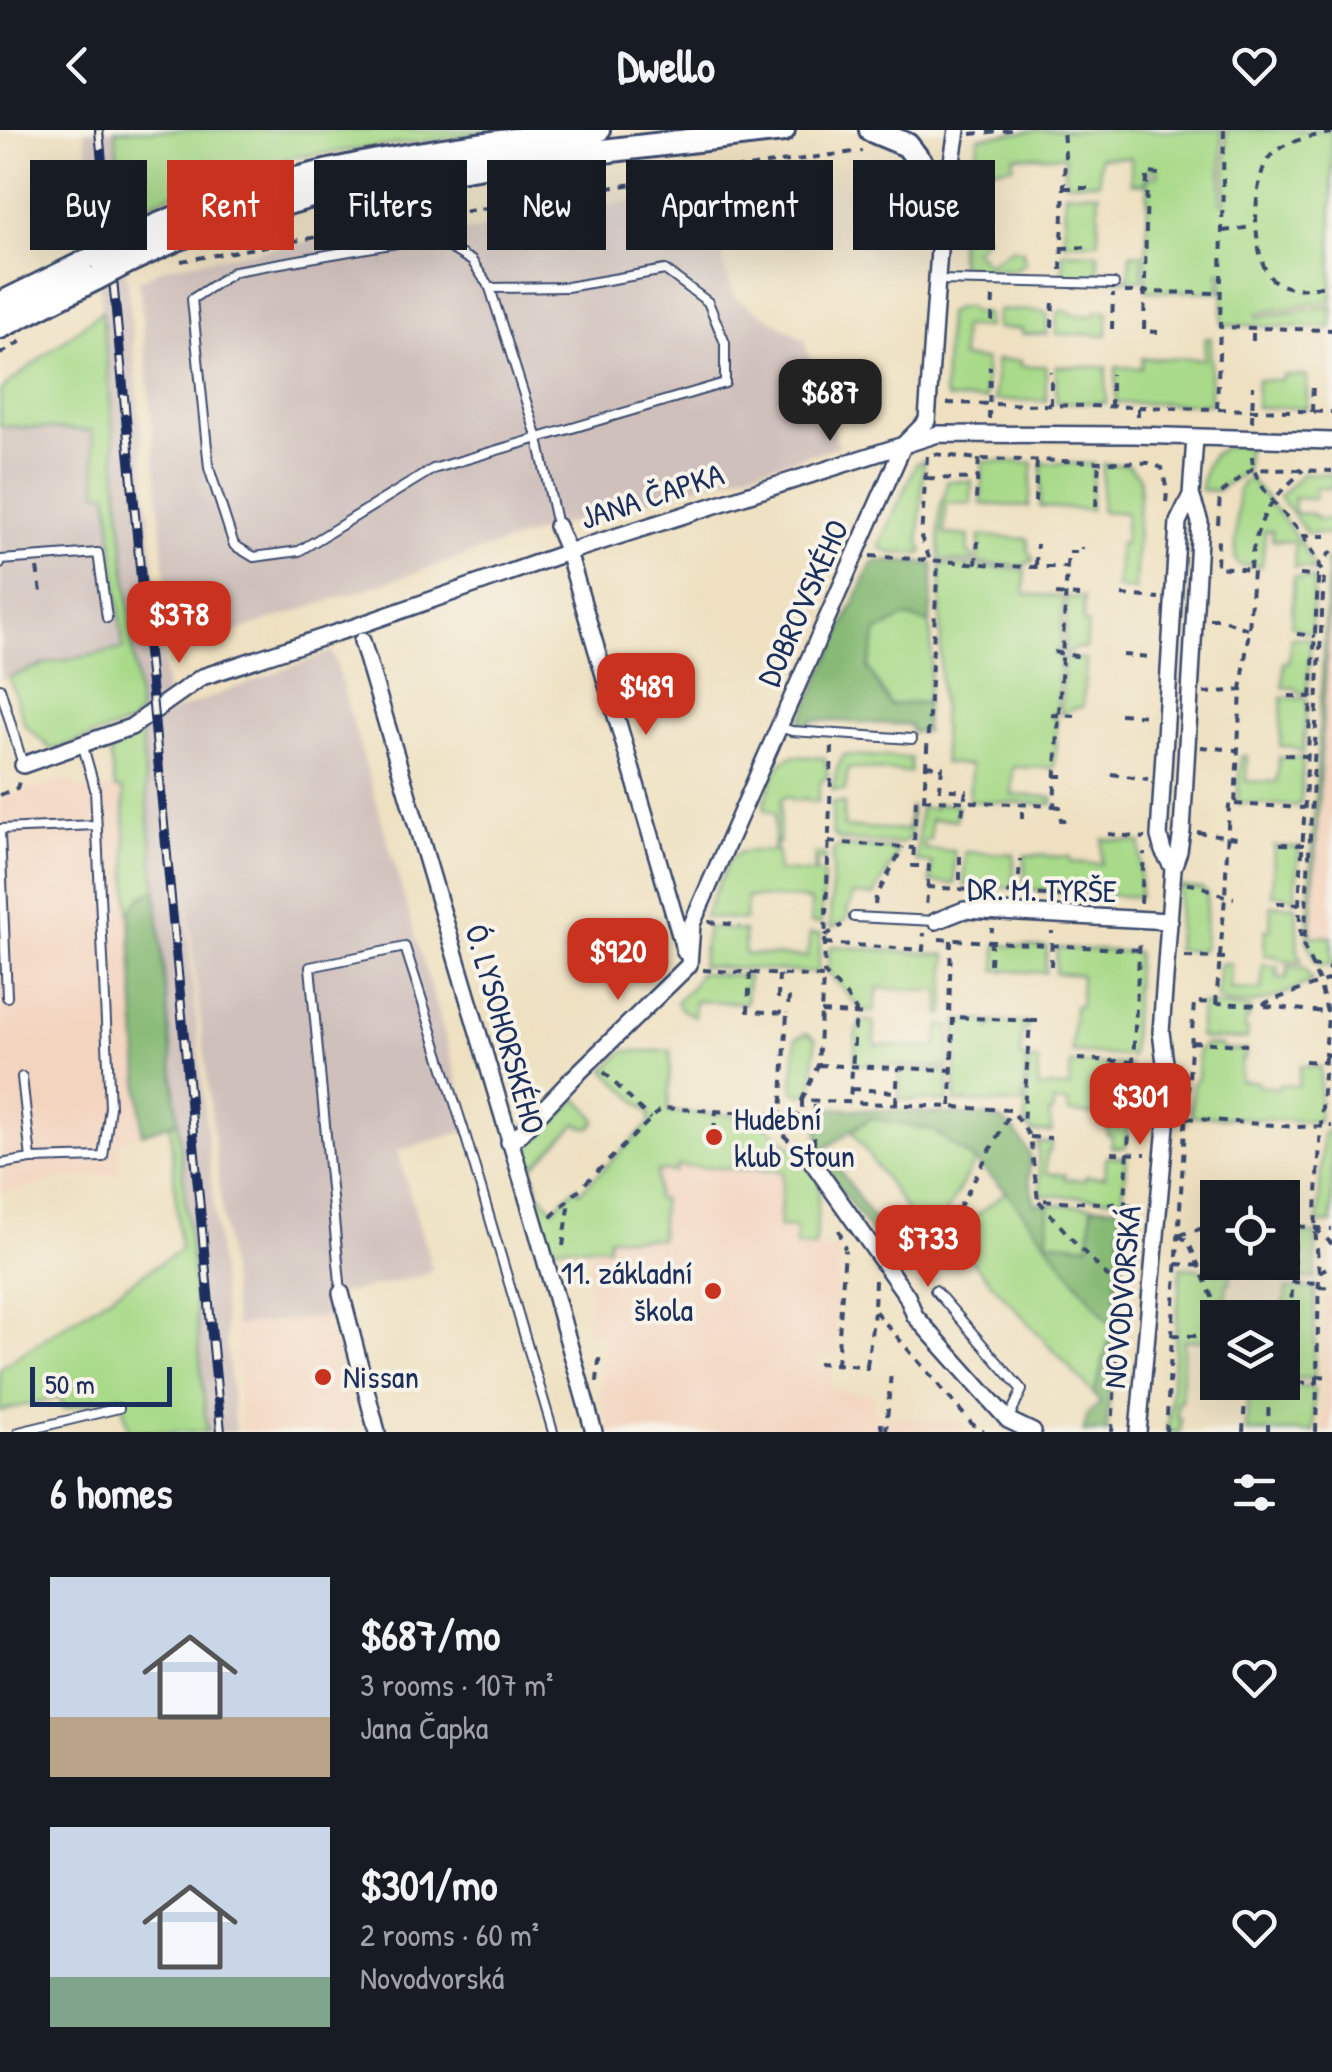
<!DOCTYPE html>
<meta charset="utf-8">
<style>
:root{--surface:#171b24;--page:#20242c;--text:#f1f3f6;--muted:#9ea1a6;--accent:#c8321e}
body{margin:0;font-family:"Patrick Hand",sans-serif;background:var(--page);color:var(--text);height:100vh;display:flex;flex-direction:column;font-size:38px;white-space:nowrap}
*{box-sizing:border-box;margin:0}
p{font-size:32px;color:var(--muted)}
.icon{flex:none;width:55px;height:55px;fill:none;stroke:currentColor;stroke-width:2;stroke-linecap:round;stroke-linejoin:round}
.map{position:relative;height:1302px;overflow:hidden}
.details{display:flex;flex-direction:column;background:var(--surface);flex:1}
.details>*{flex:none}
.banner{position:absolute;left:30px;top:30px;width:1272px;height:90px;display:flex;gap:20px}
.controls{position:absolute;left:1200px;top:1050px;display:grid;gap:20px}
.controls a{display:grid;place-items:center;width:100px;height:100px;border-radius:0px;background:var(--surface);box-shadow:0 10px 40px #0002;font-size:50px}
.scale{position:absolute;left:30px;bottom:25px;width:142px;box-sizing:border-box;padding-left:10px;border:5px solid #1b2f5e;border-top:0;font-size:28px;line-height:35px;white-space:nowrap;color:#1b2f5e;-webkit-text-stroke:8px #f7f3e8;paint-order:stroke}
.price{position:absolute;translate:-50% -85px;padding:0 22px;border-radius:20px;background:var(--accent);color:#fff;font-size:32px;line-height:65px;filter:drop-shadow(0 2px 5px #0008)}
.price::after{content:'';position:absolute;left:50%;top:60px;width:30px;height:22px;margin-left:-15px;background:inherit;clip-path:polygon(0 0,100% 0,50% 100%)}
.price.on{background:#222;color:#fff}
ul{padding:0;list-style:none}
li{display:flex;align-items:center;gap:30px;height:250px;padding:0 50px}
li span{display:grid;place-items:center;flex:none;width:280px;height:200px;border-radius:0px;color:#555}
li>.icon{margin-inline-start:auto}
span .icon{width:120px;height:120px;fill:#fffc;stroke-width:1}
li b{font-size:42px}
h2{display:flex;justify-content:space-between;align-items:center;height:120px;padding:0 50px;font-size:42px}
.chip{padding:0 35px;border-radius:0px;background:var(--surface);box-shadow:0 10px 40px #0002;font-size:35px;line-height:90px}
.chip.on{background:var(--accent);color:#fff}
header{display:flex;justify-content:space-between;align-items:center;height:130px;padding:0 50px;background:var(--surface);font-size:45px;font-weight:700}
.map>svg:first-child{display:block}
.built{fill:#f3d4bf}
.industrial{fill:#cfc0bb}
.green{fill:#a8da89;stroke:#628474;stroke-width:2.5}
.forest{fill:#86ba75;stroke:#50746a;stroke-width:2.5}
.lines{fill:none;stroke-linecap:round;stroke-linejoin:round}
.lane-casing{stroke:#3b4a6d;stroke-width:12}
.street-casing{stroke:#3b4a6d;stroke-width:20}
.secondary-casing{stroke:#3b4a6d;stroke-width:28}
.path{stroke:#3b4a6d;stroke-width:4;stroke-dasharray:8 8;stroke-linecap:butt}
.lane{stroke:#fff;stroke-width:8}
.street{stroke:#fff;stroke-width:15}
.secondary{stroke:#fff;stroke-width:22}
.rail-casing{stroke:#1b2f5e;stroke-width:10}
.rail{stroke:#f7f3e8;stroke-width:6;stroke-dasharray:19;stroke-linecap:butt}
.secondary-bridge-casing{stroke:#3b4a6d;stroke-width:28;stroke-linecap:butt}
.secondary-bridge{stroke:#fff;stroke-width:22}
.poi-dot{fill:#c8321e;stroke:#f7f3e8;stroke-width:4}
.labels{text-anchor:middle;stroke-width:8;stroke-linejoin:round;paint-order:stroke}
.street-label{font-size:32px;fill:#1b2f5e;stroke:#f7f3e8}
.poi-label{font-size:32px;fill:#1b2f5e;stroke:#f7f3e8;text-anchor:start}
</style>
<header><svg class="icon" aria-label="back" viewBox="0 0 24 24"><path d="M15 5l-7 7 7 7"/></svg>Dwello<svg class="icon" aria-label="heart" viewBox="0 0 24 24"><path d="M12 20l-8-8c-3-5 5-10 8-4 3-6 11-1 8 4z"/></svg></header>
<div class="map">
<svg width="1332" height="1302" viewBox="0 0 1332 1302">
<rect width="100%" height="100%" fill="#f7f3e8"/>
<filter id="ink" filterUnits="userSpaceOnUse"><feTurbulence type="fractalNoise" baseFrequency=".01" numOctaves="2"/><feDisplacementMap in="SourceGraphic" scale="20" xChannelSelector="R" yChannelSelector="G"/><feConvolveMatrix kernelMatrix="1 2 1 2 8 2 1 2 1" color-interpolation-filters="sRGB"/></filter>
<filter id="wash" filterUnits="userSpaceOnUse"><feTurbulence type="fractalNoise" baseFrequency=".0048" numOctaves="4" result="noise"/><feDisplacementMap in="SourceGraphic" scale="40" xChannelSelector="R" yChannelSelector="G"/><feGaussianBlur stdDeviation="2.25" result="paint"/><feColorMatrix in="noise" values="0 0 0 0 0 0 0 0 0 0 0 0 0 0 0 0 0 1.4 0 .05"/><feComposite in="paint" operator="in"/></filter>
<g filter="url(#wash)">
<rect width="100%" height="100%" fill="#eee0c0"/>
<path class="built" d="M1331 446H1332V808L1311 807Z
M66 649 83 660 123 659 142 1004 119 1012 120 1044 53 1051 0 1063V668Z
M676 1036 783 1041 796 1098V1116L840 1118 834 1225H815L818 1227 817 1237 831 1238 830 1260 873 1264V1285L961 1292 972 1302H610L600 1265 604 1204 587 1203 591 1117 586 1092 657 1040Z
M1324 1167 1332 1168V1302H1322Z
M331 1186 355 1297 333 1302H242L235 1196Z"/>
<path class="industrial" d="M85 0H113L168 584 332 521 472 999 397 1021 432 1139 425 1145 327 1167 331 1186 235 1196 177 682 235 1302H207Z
M724 53 723 135 735 167 804 210 839 316 557 396 189 517 171 506 139 151 166 137 453 87 458 100 472 101Z
M0 296 92 301 98 361 108 362 123 519 45 534 0 550Z"/>
<path class="green" d="M115 0H515L289 28 215 47 128 82 122 80Z
M1042 0H1222L1221 73 1225 72 1227 0H1332V171L1257 183 1258 187 1332 176V198L1222 195 1223 142H1219V162L1146 161 1148 46H1158L1159 41H1145V54L1131 53V28L1100 27 1099 52 1065 53V26H1014L1013 36 973 42 979 7Z
M1065 62 1099 63 1098 112 1064 113Z
M966 81 965 98 979 99 985 104V109L974 120 988 134 1012 118 1023 121 1025 133 1015 140 961 139 959 126V89H964Z
M1063 122 1098 123V148H1129L1130 124 1143 123 1142 150 1063 149Z
M968 177 972 182H983L987 185V197H962L961 228 985 230 986 270 948 269 944 263 947 183 957 178Z
M1001 180 1041 181 1048 185 1047 204H1022V199L996 198 997 181Z
M102 181 139 583 129 594 52 620 25 595 9 547 45 534 123 519 108 363 98 362 92 301 0 296V260Z
M1061 181H1068L1071 184 1092 186 1097 181H1108L1107 205 1056 204 1057 184Z
M1205 208H1211L1210 274 1116 273V237L1141 238 1142 228 1204 229Z
M996 230 1021 231V236H1046V271L995 270Z
M1056 236 1106 237V273L1056 272Z
M1283 245 1307 246V278L1256 277 1257 250H1282Z
M1233 315H1247L1246 341 1216 361 1201 360C1203 336 1208 321 1233 315Z
M924 330 919 409 923 422 920 424 891 423 881 418 880 415 916 334Z
M983 331 1033 333 1029 377 981 374Z
M1042 333 1094 334 1090 380 1040 377Z
M1103 334 1128 335 1140 347 1135 461 1117 459 1119 414H1124L1126 383 1101 381Z
M1303 343 1332 344V358H1315V369L1294 368 1293 383 1314 384 1315 388 1332 390V404L1307 403 1279 367Z
M1249 348C1265 368 1313 420 1314 442L1307 438 1294 437 1295 412 1272 410V401H1265L1262 436 1239 435 1235 429 1238 361 1243 352Z
M947 351H972L971 374 946 373 944 404 969 406 968 422 974 428V432L940 430C940 414 937 392 941 376 944 367 946 362 947 351Z
M980 406 1028 409V421L1033 428V432H1027L1026 436 978 433Z
M1332 424 1311 806 1332 807V836L1318 835 1314 829 1307 810 1328 443 1326 432Z
M941 434 1025 440V464L1063 467 1060 520 1054 521V525H1060L1057 583H1051V587L1057 588 1054 638 1013 637 1012 665 1053 667 1052 674 969 671 971 635 944 633 940 551Z
M1294 447 1313 449 1314 450 1311 502 1309 503 1291 496Z
M1067 467 1084 468 1083 493 1088 494 1086 519 1075 518 1068 524H1064Z
M905 487 930 493C933 520 931 546 926 572L890 575 868 538 877 502Z
M1291 507 1311 509 1307 563 1302 564 1295 558 1283 557 1284 532H1289Z
M1064 528 1086 529 1083 577 1072 578 1066 584H1061Z
M1282 567 1306 569 1307 571 1303 623 1293 617 1280 616Z
M141 603 156 761C141 764 137 772 130 784L123 660 115 658 110 626 117 612Z
M844 625 911 628 910 643 848 638 845 661 832 660 837 639Z
M794 626 824 628 828 645 820 654 818 672 806 671V668H802L801 671 792 670V668L785 667 781 670 779 714H776V722H778L777 741 814 743 815 724H825V730H816V743L824 744 821 794 811 793V772L800 769 747 767 745 790 704 787 729 730C740 717 757 722 773 721V711L776 710 774 709 775 683 766 681 764 674C771 657 775 629 794 626Z
M1241 626H1247L1246 651 1277 652 1279 627 1303 628 1301 672 1296 676 1237 673Z
M832 673H844V697L907 700 910 677H911V707L900 714 840 710 833 705Z
M935 674 957 675 956 690 931 689 930 710H924V719L954 721 955 754 930 752 932 733 916 732 920 678 934 679Z
M1103 709 1141 713 1139 767 1024 759 1025 725 1070 727V732L1101 734Z
M840 716 894 719 897 724 874 766 852 765 851 774 848 777 847 789 833 798 830 796 833 720Z
M1274 716 1299 718 1295 770 1284 765H1272Z
M965 722 1014 724V758L964 755Z
M1180 757 1202 759 1207 763 1204 815 1201 821 1176 820Z
M1271 775 1296 776 1298 820 1302 832 1283 831 1276 826 1264 825 1265 800H1270Z
M707 797 744 801 745 824 807 827 810 804H821L818 843 701 836Z
M997 815 1047 817 1045 843 996 840Z
M832 816 947 825 945 885H941L940 861 878 858 874 881H862L828 842 829 819Z
M1057 818 1137 822 1131 927 1072 922 1074 876H1080L1081 845 1055 843Z
M1223 833 1231 834 1230 859 1261 860 1263 835 1277 836 1278 848H1287L1288 836 1305 838 1312 851C1282 864 1250 884 1217 869L1219 835Z
M699 843 748 846 746 873 695 871 694 886 680 879 676 872 692 856Z
M1201 874 1250 879 1249 889H1246L1245 899 1248 900 1247 909H1203L1199 905Z
M861 890 874 892 875 915 937 918 940 895 950 897 949 938 854 934 856 903Z
M957 890 988 891 989 898H992V892L1028 893 1027 900H1022L1021 927 1026 928 1023 974 955 972Z
M807 903 816 909 813 957 811 961 804 965 795 962 793 956 796 908Z
M1204 915 1221 916 1224 920H1246L1245 928 1242 929 1240 950 1258 952 1259 956 1278 958 1279 954 1298 956 1300 936 1321 937 1318 992 1193 986 1191 983 1193 953 1197 949 1198 920Z
M630 921H671L668 982 755 986 808 1030 820 1048 815 1117 796 1116V1098L779 1097 783 1041 677 1036 675 1042 657 1041 656 1069 662 1070 660 1109 609 1107 608 1117 550 1116 525 1022 577 969C585 974 592 982 596 991L591 998 582 997 577 993 532 1038 539 1062 553 1079 575 1058 580 1062 649 994 650 984 605 940 623 922Z
M1029 930 1039 932 1038 957 1069 958 1071 933 1130 935 1126 1017H1111L1112 1006 1107 1005 1108 985 1069 983 1068 973 1053 972V982L1049 983 1052 1002H1032L1025 992Z
M900 940 949 942 948 972 899 969Z
M871 988 932 1000 975 1031 929 1113 852 1001Z
M178 991 207 1302H129L120 1265 63 1279 61 1267 0 1281V1238L180 1120 170 994Z
M1328 1000H1332V1093H1318L1323 1005Z
M1037 1012 1051 1013 1050 1022H1047L1046 1043 1065 1045V1049L1085 1050 1086 1046 1105 1047 1106 1027H1126L1123 1069 1041 1065Z
M1007 1061 1047 1112 1049 1074 1092 1076 1090 1115 1047 1112 1113 1197 1094 1264 968 1127 947 1109Z
M1282 1102 1316 1104 1315 1149 1291 1147V1136H1287L1288 1116 1283 1115Z
M1181 1137 1231 1144 1230 1153H1227L1225 1175 1244 1176 1245 1180 1264 1181 1265 1177 1284 1178 1286 1158 1315 1159 1314 1246 1311 1249 1283 1247 1282 1188H1218L1217 1211 1184 1210 1181 1271 1177 1272V1288L1181 1289 1180 1302H1168Z
M1252 1255 1310 1257 1314 1260V1302H1246L1248 1260Z"/>
<path class="forest" d="M884 431 934 434 930 493 905 487 877 502 868 538 890 575 926 572 925 602H912L909 595 812 590 808 595 799 594 871 436 874 432Z
M156 761 178 991 142 1004 130 784C136 772 141 763 156 761Z
M827 978 987 986 1003 991 1015 1001 1030 1025 1029 1048 1035 1073 1049 1074 1048 1111 1089 1115 1092 1076 1122 1077 1107 1302H1083L1088 1284 1100 1273 1094 1264 1113 1197 1006 1061 975 1031 932 1000 871 988 825 1018 901 1131 929 1113 937 1125 919 1139 915 1134 900 1143 817 1026 819 991Z"/>
</g>
<g filter="url(#ink)">
<g class="lines">
<defs>
<path id="lane" d="M938 150 1114 154
M490 158 567 157 665 140 708 172 725 213V253L433 339 299 421 254 427 234 415 209 338 192 169 235 141 431 107 472 131 490 158 538 309 557 396
M0 434 1 430 98 423 107 488
M0 558 23 635
M779 597 792 601 912 609
M0 699 96 695
M0 703 7 867
M854 787 936 791
M22 947 31 1029
M0 1034 31 1029 103 1027 110 977 95 659 82 613
M935 1160 1022 1260 1008 1290
M341 1163 310 837 405 817 464 1001 553 1302
M19 1302 119 1278"/>
<path id="street" d="M557 396 568 422 685 822
M362 511 537 1101 594 1302
M23 635 131 597 202 547 357 496 568 422 938 304 1135 305 1332 311
M1173 738 1163 721 1159 706 1178 392 1191 365
M936 791 964 780 1170 791
M509 1012 517 1007 572 949 689 835 692 794 904 314 927 291 940 106 957 0
M813 1033 907 1166 915 1186 1008 1290 1033 1302
M341 1163 377 1302
M1138 1302 1169 963 1161 902 1173 738 1179 721 1182 701 1200 392 1191 365 1195 308"/>
<path id="secondary" d="M871 0 907 15 924 37 940 106
M127 109C276 38 435 19 598 0
M129 131 179 108 228 90 322 63 501 33 783 0
M0 174 96 127
M0 197 97 148"/>
</defs>
<use href="#lane" class="lane-casing"/>
<use href="#street" class="street-casing"/>
<use href="#secondary" class="secondary-casing"/>
<path class="path" d="M1224 0 1220 197 1332 200
M1332 3C1312 6 1281 11 1268 29 1252 53 1251 128 1272 149 1288 164 1314 158 1332 153
M971 4 1011 0
M1064 58H1094
M1223 101 1253 97
M1061 118 1092 117
M181 131C408 91 634 51 862 21
M1061 140 1065 26 1063 0
M1125 162 1221 163
M992 191 993 166
M1052 197 1053 167
M1112 199 1113 164
M1158 202 1144 201 1147 43 1159 44
M1253 211V199
M0 224 22 211
M947 273 1138 277V287
M1051 275V242
M1111 277V244
M1138 277 1332 282
M1217 278 1220 197
M1312 282 1313 252
M989 289 990 236
M1252 292 1253 256
M934 324 979 329 1149 333 1162 338 1167 361 1166 374
M927 326 921 407 930 430
M1252 326C1252 355 1283 381 1300 402 1310 416 1317 431 1324 446L1304 818
M927 348 978 349
M976 369 979 329
M1035 372 1037 329
M1096 376 1099 331
M1218 394 1220 364 1252 339 1332 341
M1302 406H1332
M1332 421 1319 434 1299 774 1301 810 1319 852 1328 886 1325 925H1332
M870 426 1026 437H1067L1054 676 916 669 913 736H929L926 779
M976 434 978 411
M1036 435 1037 414
M1067 437 1068 422H1082V417
M37 438 41 462
M1250 439C1252 416 1260 388 1274 370 1282 359 1294 350 1303 340
M1300 445 1318 446
M1056 464 1079 466
M1122 465 1159 468
M1210 489H1221L1253 501
M1297 504 1315 506
M1054 522 1081 527
M1123 525 1152 527
M1204 563 1244 560
M1289 566 1311 567
M1120 584 1152 586
M1051 585 1078 586
M832 617 824 843 846 865 856 881 850 970
M1201 617 1236 620
M1285 625 1307 626
M926 635 942 637 940 659 966 661 962 685
M1111 644 1148 649
M1055 646H1069
M0 665 17 658 19 652
M924 670 938 432
M1235 674 1304 678
M1054 676 1060 677 1061 690H1067
M1022 689V675
M1197 702 1237 708
M1108 704 1145 708
M829 712 914 718
M1280 714 1304 715
M960 726V757
M1187 754C1207 755 1216 766 1234 768
M927 757 1092 768
M1018 763 1020 729
M1141 773 1144 723
M1277 773 1299 774
M875 775 876 767 903 717
M708 792 740 795
M825 806 842 795
M939 809 1139 820
M951 810 949 887H952
M825 813 923 820 924 803
M1185 827 1225 828
M990 834 992 798
M1051 836 1052 801
M1311 836 1332 839
M703 840 823 847
M750 843 748 881 787 883 781 985
M779 845 778 867 789 868 787 883
M1216 874 1225 767 1229 674H1235L1241 560 1249 500 1253 440 1217 437 1218 409
M1265 876 1325 882
M821 882 869 885
M1030 891H1041
M1192 912 1247 915
M1078 929 1133 932
M1305 931 1325 932
M818 935 952 940
M604 942 650 989
M852 959 897 962
M1188 963 1194 872 1260 875 1332 848
M802 970 818 935 823 848
M896 973 898 938
M951 976 953 887 1030 891 1023 995
M760 983 800 1021
M1186 988 1297 997 1332 996
M714 1001 716 981
M1030 1007 1051 1008
M814 1015 815 970
M1111 1023 1146 1024
M1039 1071 1077 1115 1120 1159
M551 1087 662 978 802 986V970L1012 980 1030 1007 1038 1070 1141 1075
M1282 1095 1332 1099
M1315 1098 1332 1114
M839 1100 845 1119
M1282 1102 1295 1115 1290 1190 1282 1203
M1179 1105 1218 1094
M1179 1106 1188 1111 1221 1188
M563 1116 570 1071
M904 1134 942 1110 1011 981
M1176 1134 1231 1138
M1319 1142 1332 1135
M875 1150 874 1180 972 1294 984 1302
M1291 1152 1319 1153
M1319 1157 1332 1158
M1172 1205 1218 1207
M817 1233 867 1236V1240
M837 1234 845 1120
M867 1236 874 1182
M1317 1246 1332 1247
M597 1252 600 1221
M1282 1252 1317 1253
M879 1295H882L881 1302
M886 1302 891 1242
M1112 1302 1140 808
M1166 1302 1186 982
M1243 1302 1246 1252
M1268 1302 1269 1252
M1316 1302 1319 1142 1315 1098 1325 927"/>
<use href="#lane" class="lane"/>
<use href="#street" class="street"/>
<use href="#secondary" class="secondary"/>
<defs>
<path id="rail" d="M99 0 221 1302"/>
</defs>
<use href="#rail" class="rail-casing"/>
<use href="#rail" class="rail"/>
<defs>
<path id="secondary-bridge" d="M96 127 127 109
M97 148 129 131"/>
</defs>
<use href="#secondary-bridge" class="secondary-bridge-casing"/>
<use href="#secondary-bridge" class="secondary-bridge"/>
</g>
</g>
<g class="poi-dot">
<circle cx="714" cy="1007" r="10"/>
<circle cx="713" cy="1161" r="10"/>
<circle cx="323" cy="1247" r="10"/>
</g>
<g class="labels">
<g class="street-label">
<text transform="translate(652 366) rotate(-18)" y="11">JANA ČAPKA</text>
<text transform="translate(803 473) rotate(-66)" y="11">DOBROVSKÉHO</text>
<text transform="translate(1042 760) rotate(1)" y="11">DR. M. TYRŠE</text>
<text transform="translate(505 899) rotate(74)" y="11">Ó. LYSOHORSKÉHO</text>
<text transform="translate(1122 1167) rotate(-85)" y="11">NOVODVORSKÁ</text>
</g>
<g class="poi-label">
<text x="734" y="1000">Hudební<tspan x="734" dy="37">klub Stoun</tspan></text>
<text x="693" y="1154" text-anchor="end">11. základní<tspan x="693" dy="37">škola</tspan></text>
<text x="343" y="1258">Nissan</text>
</g>
</g>
</svg>
<div class="controls">
<a><svg class="icon" aria-label="locate" viewBox="0 0 24 24"><circle cx="12" cy="12" r="6"/><path d="M12 2v4M12 18v4M2 12h4M18 12h4"/></svg></a>
<a><svg class="icon" aria-label="layers" viewBox="0 0 24 24"><path d="M12 4l9 5-9 5-9-5zM3 14l9 5 9-5"/></svg></a>
</div>
<div class="scale">50 m</div>
<b class="price on" style="left:830px;top:314px">$687</b>
<b class="price" style="left:179px;top:536px">$378</b>
<b class="price" style="left:646px;top:608px">$489</b>
<b class="price" style="left:618px;top:873px">$920</b>
<b class="price" style="left:1140px;top:1018px">$301</b>
<b class="price" style="left:928px;top:1160px">$733</b>
<div class="banner">
<a class="chip">Buy</a>
<a class="chip on">Rent</a>
<a class="chip">Filters</a>
<a class="chip">New</a>
<a class="chip">Apartment</a>
<a class="chip">House</a>
</div>
</div>
<section class="details">
<h2>6 homes<svg class="icon" aria-label="filters" viewBox="0 0 24 24"><path d="M4 7h16M4 17h16"/><circle cx="9" cy="7" r="2"/><circle cx="15" cy="17" r="2"/></svg></h2>
<ul>
<li><span style="background:linear-gradient(#c9d6e8 70%,#b9a48a 0)"><svg class="icon" aria-label="home" viewBox="0 0 24 24"><path d="M3 11l9-7 9 7M6 9v11h12V9"/></svg></span><div><b>$687/mo</b><p>3 rooms · 107 m²</p><p>Jana Čapka</p></div><svg class="icon" aria-label="heart" viewBox="0 0 24 24"><path d="M12 20l-8-8c-3-5 5-10 8-4 3-6 11-1 8 4z"/></svg></li>
<li><span style="background:linear-gradient(#c9d6e8 75%,#7fa58c 0)"><svg class="icon" aria-label="home" viewBox="0 0 24 24"><path d="M3 11l9-7 9 7M6 9v11h12V9"/></svg></span><div><b>$301/mo</b><p>2 rooms · 60 m²</p><p>Novodvorská</p></div><svg class="icon" aria-label="heart" viewBox="0 0 24 24"><path d="M12 20l-8-8c-3-5 5-10 8-4 3-6 11-1 8 4z"/></svg></li>
</ul>
</section>
